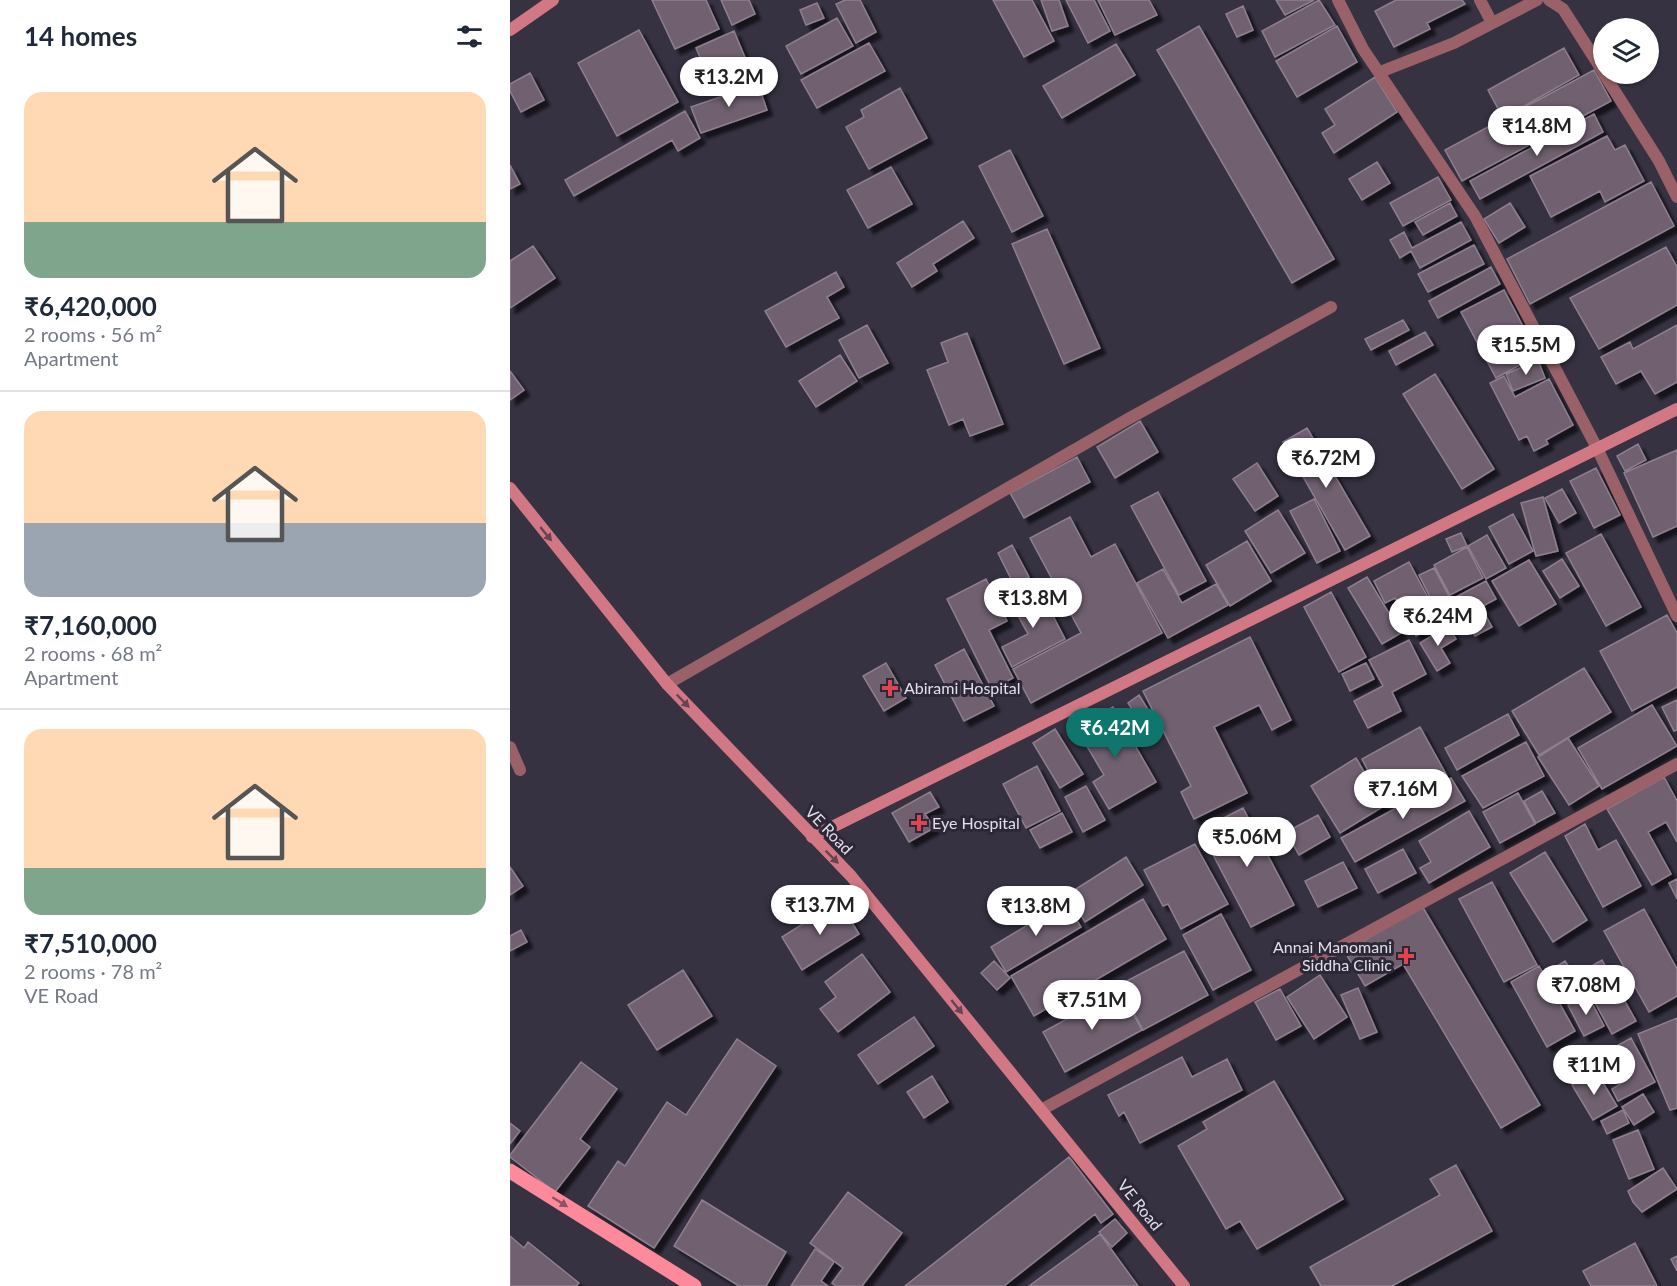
<!DOCTYPE html>
<meta charset="utf-8">
<style>
:root{--surface:#fff;--page:#f6f6f7;--text:#1f2937;--muted:#747a83;--line:#e0e1e3;--accent:#0f766e}
body{margin:0;font-family:Lato,sans-serif;background:var(--page);color:var(--text);height:100vh;display:flex;flex-direction:column;font-size:22px;white-space:nowrap}
*{box-sizing:border-box;margin:0}
p{font-size:20px;color:var(--muted)}
.icon{flex:none;width:33px;height:33px;fill:none;stroke:currentColor;stroke-width:2;stroke-linecap:round;stroke-linejoin:round}
.map{position:relative;flex:1;overflow:hidden}
.panel{display:flex;flex-direction:column;background:var(--surface);width:510px}
.panel>*{flex:none}
.buttons{position:absolute;left:1083px;top:18px;display:grid;gap:12px}
.buttons a{display:grid;place-items:center;width:66px;height:66px;border-radius:50%;background:var(--surface);box-shadow:0 2px 4px #0004;font-size:30px}
.price{position:absolute;translate:-50% -51px;padding:0 14px;border-radius:21px;background:#fff;color:#222;font-size:20px;line-height:39px;filter:drop-shadow(0 2px 3px #0008)}
.price::after{content:'';position:absolute;left:50%;top:36px;width:18px;height:14px;margin-left:-9px;background:inherit;clip-path:polygon(0 0,100% 0,50% 100%)}
.price.selected{background:var(--accent);color:#fff}
ul{padding:0;list-style:none}
li{display:grid;align-content:center;gap:12px;height:318px;padding:0 24px}
li+li{border-top:2px solid var(--line)}
li span{display:grid;place-items:center;height:186px;border-radius:18px;color:#555}
li>.icon{margin-inline-start:auto}
span .icon{width:108px;height:108px;fill:#fffc;stroke-width:1}
li b{font-size:26px}
h2{display:flex;justify-content:space-between;align-items:center;height:72px;padding:0 24px;font-size:26px}
main{display:flex;flex:1;min-height:0}
.map>svg:first-child{display:block}
.building{fill:#6f6170;stroke:#8e7f8f;stroke-width:1.5;filter:url(#shadow)}
.lines{fill:none;stroke-linecap:round;stroke-linejoin:round}
.street{stroke:#9a6168;stroke-width:12}
.secondary{stroke:#d27884;stroke-width:12}
.primary{stroke:#fd899a;stroke-width:15}
.oneway{fill:#664453}
.oneway2{fill:#8a5464}
.health-dot{fill:#e0444e;stroke:#2c2838;stroke-width:2}
.labels{text-anchor:middle;stroke-width:6;stroke-linejoin:round;paint-order:stroke}
.poi-label{font-size:16px;fill:#e2dfea;stroke:#2c2838;text-anchor:start}
.street-label{font-size:16px;fill:#e2dfea;stroke:#2c2838}
</style>
<main>
<section class="panel">
<h2>14 homes<svg class="icon" aria-label="filters" viewBox="0 0 24 24"><path d="M4 7h16M4 17h16"/><circle cx="9" cy="7" r="2"/><circle cx="15" cy="17" r="2"/></svg></h2>
<ul>
<li><span style="background:linear-gradient(#ffd9b3 70%,#7fa58c 0)"><svg class="icon" aria-label="home" viewBox="0 0 24 24"><path d="M3 11l9-7 9 7M6 9v11h12V9"/></svg></span><div><b>₹6,420,000</b><p>2 rooms · 56 m²</p><p>Apartment</p></div></li>
<li><span style="background:linear-gradient(#ffd9b3 60%,#9aa5b1 0)"><svg class="icon" aria-label="home" viewBox="0 0 24 24"><path d="M3 11l9-7 9 7M6 9v11h12V9"/></svg></span><div><b>₹7,160,000</b><p>2 rooms · 68 m²</p><p>Apartment</p></div></li>
<li><span style="background:linear-gradient(#ffd9b3 75%,#7fa58c 0)"><svg class="icon" aria-label="home" viewBox="0 0 24 24"><path d="M3 11l9-7 9 7M6 9v11h12V9"/></svg></span><div><b>₹7,510,000</b><p>2 rooms · 78 m²</p><p>VE Road</p></div></li>
</ul>
</section>
<div class="map">
<svg width="1167" height="1286" viewBox="0 0 1167 1286">
<defs>
<filter id="shadow"><feDropShadow dx="5.5" dy="5.5" stdDeviation="1.5" flood-color="#0009"/></filter>
</defs>
<rect width="100%" height="100%" fill="#363242"/>
<path class="building" d="M142 0H196L209 29 165 49Z
M211 0H239L245 14 222 25Z
M335 0H350L366 32 346 43 326 4Z
M483 0H522L544 41 514 57Z
M531 0H549L558 26 542 31Z
M556 0H584L600 31 578 43Z
M588 0H639L647 15 605 35Z
M766 0H804L775 15Z
M809 0 825 25 765 57 752 31Z
M886 0H952L955 4 917 23 920 29 884 47 865 11Z
M307 3 314 18 296 25 290 10Z
M733 6 743 30 727 37 716 14Z
M327 18 343 46 291 74 276 46Z
M689 26 824 259 782 283 647 50Z
M827 26 847 62 787 97 766 61Z
M129 30 168 102 107 136 68 63Z
M224 31 239 67 201 83 186 48Z
M359 43 375 71 307 108 291 80Z
M606 44 625 75 552 118 533 86Z
M1054 48 1069 75 993 118 978 90Z
M1084 70 1101 101 952 181 935 150Z
M20 73 34 100 11 112 0 91V84Z
M865 77 887 112 824 153 812 133 825 125 815 109Z
M248 84 257 110 191 133 181 107Z
M390 88 417 138 359 169 336 127 354 117 351 110Z
M175 111 190 138 168 151 162 140 64 196 55 180Z
M1084 114 1093 132 970 199 960 181Z
M1097 136 1105 150 1115 145 1134 181 1095 202 1090 191 1041 217 1020 176Z
M500 150 533 216 502 232 469 166Z
M867 162 880 183 852 200 839 179Z
M0 165 10 184 0 189Z
M381 167 402 204 358 228 337 190Z
M928 177 941 200 893 226 880 203Z
M1141 182 1164 226 1020 304 997 259Z
M940 203 947 216 913 235 905 222Z
M1000 203 1015 227 989 243 974 219Z
M453 221 464 238 423 264 427 271 402 287 387 263Z
M951 222 961 240 910 268 901 251 890 258 880 240 894 232 902 248Z
M537 229 590 348 554 364 502 244Z
M964 245 974 264 918 292 908 274Z
M23 246 45 278 0 308V261Z
M1156 247 1167 267V305L1089 349 1060 298Z
M981 267 990 284 928 318 919 301Z
M326 272 334 287 317 297 329 318 276 347 255 311Z
M994 290 1028 355 986 378 951 312Z
M893 320 899 330 861 350 855 339Z
M357 325 378 363 349 378 329 340Z
M1167 325V382L1145 394 1131 371 1106 384 1091 357 1120 342 1123 349Z
M915 332 923 345 886 365 879 351Z
M457 333 493 424 460 436 453 419 439 425 417 370 438 362 431 343Z
M330 355 347 381 306 407 289 381Z
M1028 360 1035 378 1003 391 996 374Z
M0 371 14 390 0 400Z
M925 374 984 469 952 489 893 394Z
M994 376 1005 397 1039 379 1063 425 1036 440 1038 444 1024 451 1017 436 1009 440 980 383Z
M630 421 648 452 605 478 587 447Z
M797 428 860 536 835 550 773 442Z
M1128 444 1136 460 1115 471 1107 456Z
M1167 450V526L1143 537 1114 473Z
M567 457 580 482 514 518 500 493Z
M747 463 768 496 745 511 723 479Z
M1086 468 1110 515 1084 528 1060 481Z
M1052 489 1066 513 1049 523 1035 498Z
M648 492 696 581 669 595 621 506Z
M1033 497 1048 551 1026 556 1011 503Z
M804 499 830 551 807 563 780 511Z
M768 510 795 553 761 573 735 531Z
M1003 514 1023 551 999 564 979 527Z
M560 517 581 557 605 544 652 633 521 703 503 669 571 633 520 538Z
M951 533 957 546 942 552 936 539Z
M1091 534 1131 607 1096 626 1056 553Z
M977 535 996 568 976 579 958 546Z
M737 541 761 581 720 606 696 565Z
M502 545 519 577 504 585 488 553Z
M957 547 973 578 940 595 924 565Z
M1052 559 1069 586 1050 598 1033 571Z
M1019 560 1046 604 1009 626 982 581Z
M899 562 931 622 906 636 885 598 875 603 864 581Z
M924 568 950 617 934 625 909 575Z
M653 569 672 603 706 584 718 605 658 638 627 583Z
M857 577 891 633 872 644 838 588Z
M476 579 497 621 479 630 503 678 482 689 437 599Z
M976 581 986 599 971 607 982 627 965 636 944 598Z
M529 589 555 639 502 667 492 647 518 634 501 603Z
M821 592 856 657 829 672 794 607Z
M1157 615 1167 633V687L1122 711 1090 651Z
M938 626 946 639 931 648 940 663 927 671 910 643Z
M740 637 781 720 762 730 749 705 704 727 737 793 684 819 671 792 681 786 633 691Z
M899 640 916 674 882 692 891 711 858 728 844 701 873 686 859 660Z
M454 649 484 706 454 721 425 665Z
M376 663 396 698 374 711 353 676Z
M856 663 864 679 840 691 832 674Z
M1074 668 1101 712 1029 755 1002 711Z
M629 695 639 711 628 718 618 703Z
M1167 700V730L1164 731 1152 707Z
M1142 705 1167 746 1092 789 1068 748Z
M603 707 646 782 599 809 583 782 594 775 566 728Z
M998 714 1009 735 947 770 935 748Z
M910 727 937 776 890 801 877 777 865 784 852 759Z
M545 729 573 774 550 788 523 743Z
M1058 738 1089 786 1059 805 1028 757Z
M1016 742 1034 776 973 808 952 776Z
M846 758 874 806 830 833 801 786Z
M527 766 550 811 516 828 493 784Z
M1154 777 1167 801V842L1156 822 1138 832 1161 874 1142 885 1097 809Z
M941 778 955 801 845 862 831 838Z
M576 786 595 820 573 832 555 797Z
M1032 791 1045 813 1026 823 1014 801Z
M420 792 429 807 415 814 424 828 399 842 382 813Z
M1008 793 1025 824 990 843 973 812Z
M733 808 784 905 741 927 690 830Z
M959 811 980 847 919 883 910 868 921 862 909 841Z
M552 813 562 832 530 848 520 830Z
M808 815 820 837 789 855 776 832Z
M1075 824 1088 850 1106 840 1131 886 1093 907 1055 836Z
M685 844 718 904 671 929 658 904 653 906 634 870Z
M893 849 906 873 868 893 855 869Z
M1035 852 1077 920 1043 942 1000 873Z
M616 857 633 885 575 922 558 894Z
M833 862 847 888 808 907 795 881Z
M0 867 13 886 0 895Z
M1167 879V899L1159 883Z
M982 882 1027 965 994 982 949 899Z
M633 899 656 939 524 1016 501 976Z
M329 901 349 934 292 970 272 937Z
M556 902 571 927 496 972 481 947Z
M912 906 1030 1105 991 1128 893 964 855 986 835 952Z
M1134 909 1167 969V996L1139 1012 1094 931Z
M711 914 741 970 703 990 673 935Z
M11 930 17 942 0 951V936Z
M674 951 698 995 633 1030 609 985Z
M352 954 380 992 328 1032 310 1009 326 997 315 982Z
M1092 960 1126 1021 1102 1034 1069 973Z
M484 961 500 978 487 990 471 973Z
M1055 961 1075 992 1059 1003 1039 971Z
M1029 966 1065 1031 1037 1047 1001 982Z
M173 970 202 1016 147 1050 118 1005Z
M810 975 837 1017 804 1039 777 997Z
M848 988 867 1032 850 1039 831 995Z
M770 989 791 1026 766 1040 745 1002Z
M610 990 632 1030 555 1072 533 1032Z
M1078 995 1094 1026 1074 1036 1058 1005Z
M404 1017 424 1046 368 1084 348 1055Z
M1167 1018V1108L1160 1110 1128 1034Z
M1121 1038 1145 1082 1108 1101 1102 1089 1117 1080 1101 1049Z
M227 1039 266 1066 144 1248 78 1206 108 1161 115 1166 157 1102 176 1115Z
M672 1057 682 1077 717 1059 732 1090 630 1143 614 1112 609 1116 598 1095Z
M71 1062 107 1089 70 1139 80 1147 45 1192 0 1157V1155Z
M1086 1071 1107 1106 1083 1120 1062 1085Z
M422 1076 438 1102 414 1118 397 1092Z
M764 1081 833 1199 747 1249 730 1221 716 1229 668 1146 697 1129 693 1122Z
M1133 1094 1144 1112 1124 1125 1112 1107Z
M1113 1110 1119 1123 1097 1134 1091 1121Z
M0 1123 10 1131 0 1144Z
M1128 1130 1144 1169 1119 1179 1103 1140Z
M559 1157 603 1214 591 1223 585 1214 494 1286H395Z
M946 1165 982 1231 882 1286H811L800 1267 930 1195 920 1179Z
M1153 1168 1167 1189 1132 1212 1123 1202 1118 1191Z
M338 1192 392 1233 352 1286H326L322 1283 333 1268 300 1243Z
M192 1200 276 1252 256 1286H229L164 1246Z
M605 1219 617 1233 602 1247 589 1232Z
M590 1234 628 1286H519Z
M0 1236 14 1248 18 1242 69 1283 66 1286H0Z
M1125 1243 1147 1286H1081L1073 1271Z
M305 1249 324 1262 311 1281 318 1286H281Z
M1167 1256V1271L1161 1259Z"/>
<g class="lines">
<path class="street" d="M828 0 853 49 965 216 1087 448 1167 616
M970 0 982 23
M1039 0 1053 9 1094 73
M870 72 944 43 1027 0
M1094 74 1149 161 1167 197
M157 684 618 419 821 307
M0 747 10 770
M531 1110 1167 764"/>
<path class="secondary" d="M0 30 43 0
M0 488 157 684 341 876 674 1286
M302 837 1167 409"/>
<path class="primary" d="M0 1171 184 1286"/>
</g>
<defs><path id="oneway-solid" d="M-6-.8H1V-3.2L6.5 0L1 3.2V.8H-6Z" transform="scale(1.5)"/></defs>
<g class="oneway">
<use href="#oneway-solid" transform="translate(36 534) rotate(51)"/>
<use href="#oneway-solid" transform="translate(173 701) rotate(46)"/>
<use href="#oneway-solid" transform="translate(322 857) rotate(45)"/>
<use href="#oneway-solid" transform="translate(447 1007) rotate(51)"/>
</g>
<use class="oneway2" href="#oneway-solid" transform="translate(50 1202) rotate(32)"/>
<g class="health-dot">
<path d="M377 679h6v6h6v6h-6v6h-6v-6h-6v-6h6z"/>
<path d="M406 814h6v6h6v6h-6v6h-6v-6h-6v-6h6z"/>
<path d="M893 947h6v6h6v6h-6v6h-6v-6h-6v-6h6z"/>
</g>
<g class="labels">
<g class="poi-label">
<text x="394" y="694">Abirami Hospital</text>
<text x="422" y="829">Eye Hospital</text>
<text x="882" y="953" text-anchor="end">Annai Manomani<tspan x="882" dy="18">Siddha Clinic</tspan></text>
</g>
<g class="street-label">
<text transform="translate(319 830) rotate(46)" y="6">VE Road</text>
<text transform="translate(630 1205) rotate(51)" y="6">VE Road</text>
</g>
</g>
</svg>
<div class="buttons">
<a><svg class="icon" aria-label="layers" viewBox="0 0 24 24"><path d="M12 4l9 5-9 5-9-5zM3 14l9 5 9-5"/></svg></a>
</div>
<b class="price" style="left:219px;top:108px">₹13.2M</b>
<b class="price" style="left:1027px;top:157px">₹14.8M</b>
<b class="price" style="left:1016px;top:376px">₹15.5M</b>
<b class="price" style="left:816px;top:489px">₹6.72M</b>
<b class="price" style="left:523px;top:629px">₹13.8M</b>
<b class="price" style="left:928px;top:647px">₹6.24M</b>
<b class="price selected" style="left:605px;top:759px">₹6.42M</b>
<b class="price" style="left:893px;top:820px">₹7.16M</b>
<b class="price" style="left:737px;top:868px">₹5.06M</b>
<b class="price" style="left:310px;top:936px">₹13.7M</b>
<b class="price" style="left:526px;top:937px">₹13.8M</b>
<b class="price" style="left:1076px;top:1016px">₹7.08M</b>
<b class="price" style="left:582px;top:1031px">₹7.51M</b>
<b class="price" style="left:1084px;top:1096px">₹11M</b>
</div>
</main>
